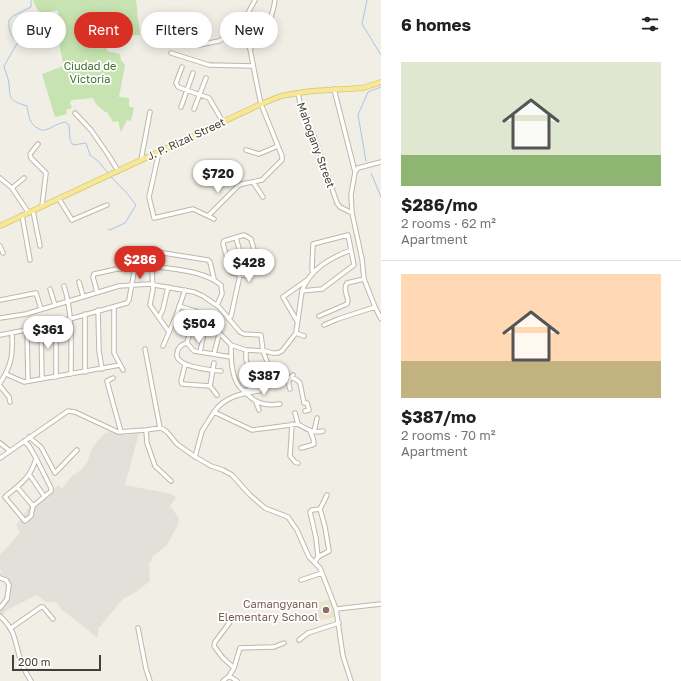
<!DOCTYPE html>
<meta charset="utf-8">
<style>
:root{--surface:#fff;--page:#f6f6f6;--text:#202124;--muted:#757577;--line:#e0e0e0;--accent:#d93025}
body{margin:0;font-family:"Golos Text",sans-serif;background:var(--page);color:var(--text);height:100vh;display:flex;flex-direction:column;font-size:15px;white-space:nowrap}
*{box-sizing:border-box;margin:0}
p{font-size:13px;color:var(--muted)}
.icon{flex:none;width:22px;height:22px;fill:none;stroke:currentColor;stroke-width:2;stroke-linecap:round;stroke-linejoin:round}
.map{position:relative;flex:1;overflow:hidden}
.panel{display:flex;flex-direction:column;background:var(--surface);width:300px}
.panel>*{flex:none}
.hud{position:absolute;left:12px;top:12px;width:309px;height:36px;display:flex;gap:8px}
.scale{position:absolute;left:12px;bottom:10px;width:89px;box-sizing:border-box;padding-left:4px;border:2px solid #434035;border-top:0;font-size:11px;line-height:14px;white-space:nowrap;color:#434035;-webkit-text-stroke:3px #fff;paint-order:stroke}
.price{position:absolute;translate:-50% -34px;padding:0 9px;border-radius:14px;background:#fff;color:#222;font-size:13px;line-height:26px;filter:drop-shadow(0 1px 2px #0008)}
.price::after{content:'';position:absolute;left:50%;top:24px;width:12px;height:9px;margin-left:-6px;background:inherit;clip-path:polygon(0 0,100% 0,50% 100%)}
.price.current{background:var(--accent);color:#fff}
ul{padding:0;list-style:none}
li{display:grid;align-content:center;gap:8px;height:212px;padding:0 20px}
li+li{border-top:1px solid var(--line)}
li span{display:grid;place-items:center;height:124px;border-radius:0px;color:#555}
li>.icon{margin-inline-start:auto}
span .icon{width:72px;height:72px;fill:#fffc;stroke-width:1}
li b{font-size:17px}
h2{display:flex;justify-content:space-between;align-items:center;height:48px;padding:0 20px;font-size:17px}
.pill{padding:0 14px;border-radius:18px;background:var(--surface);box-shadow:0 2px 10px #0003;font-size:14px;line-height:36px}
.pill.current{background:var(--accent);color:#fff}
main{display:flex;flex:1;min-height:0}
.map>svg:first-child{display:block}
.industrial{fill:#e3e0da}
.education{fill:#e9e5d0}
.park{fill:#c6e3b1}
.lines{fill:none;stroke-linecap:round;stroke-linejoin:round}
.stream{stroke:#a6c5ea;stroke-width:1}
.minor-casing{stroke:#bcb8a9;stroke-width:5.5}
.major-casing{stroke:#d9c66b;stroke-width:6}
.minor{stroke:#fff;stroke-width:3.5}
.major{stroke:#f6e79a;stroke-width:4.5}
.education-dot{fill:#8d6e63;stroke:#fff;stroke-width:1.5}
.labels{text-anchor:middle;stroke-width:3.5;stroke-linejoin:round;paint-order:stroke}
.park-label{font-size:11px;fill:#3e702e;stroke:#fff}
.street-label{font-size:11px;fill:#434035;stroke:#fff}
.education-label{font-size:11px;fill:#785e54;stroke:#fff;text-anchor:end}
</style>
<main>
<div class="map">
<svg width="381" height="681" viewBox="0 0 381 681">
<rect width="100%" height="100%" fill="#f1efe5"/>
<path class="industrial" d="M111 432 126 435 139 433 125 485 172 494 176 498 170 506 179 518 178 524 167 545 151 558 152 560 149 564 150 581 136 592 123 599 98 629V638L60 608 56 602H46L37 595 7 610 2 615 0 613V610L7 601 11 587 7 578 0 577V573L2 571 0 569V554L10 544 20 532 16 525 31 505 59 485 62 489 72 476 82 469 87 462 92 449 99 439 105 433Z"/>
<path class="education" d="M331 599 336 617 320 620 316 603Z"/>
<path class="park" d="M33 0H136L140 35 117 37 116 15 104 17 108 38 107 51 120 54 121 60 125 65 119 97 129 98V106L134 108 131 121 127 120 121 132 118 121 113 122 107 112H105L96 104 93 98 72 100 70 102 72 108 66 110 67 114 55 117 42 74 64 66 60 49 58 10 40 14 35 5Z"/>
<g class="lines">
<path class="stream" d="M31 0V7L13 16 9 20C8 29 11 38 18 42L4 66C5 72 9 79 9 84 10 101 11 101 27 106 29 116 29 124 39 129 42 130 43 131 45 130 53 128 57 123 65 122L69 125 70 140 73 145 86 143 90 155 98 161 108 173
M367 0 362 24 381 55
M366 161 358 115 368 92 381 87
M371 173 381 197
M108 229 110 230 125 223 136 205 126 192 110 176"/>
<defs>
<path id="minor" d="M196 40 199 45 219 41 240 28 255 0
M250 49C264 33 272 21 275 0
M171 53 209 65 253 66
M182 67 176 83 178 87 209 98 223 122
M334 89 355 172
M298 93 302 113 314 136 337 203 340 207 352 213
M181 107 193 73
M194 109 206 78
M75 113 91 130 109 156 118 171
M38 144 30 154 31 158 46 173 42 206
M246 150 259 154 278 146
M159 152 149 197 154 218 193 209 208 216 238 186 242 184 262 180 282 160V156L261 104 258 90 250 49 240 28 229 21
M141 160 150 112
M381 162 358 168 355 172 351 195 352 213 362 259 364 279 375 307 381 319
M0 178 12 188
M24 178 12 188 28 212
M253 182 263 197
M59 199 72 220 107 205
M33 211 40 246
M22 215 30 260
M208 216 214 219
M244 235 251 239 259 267V269L247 276 233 273 231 272 223 244 224 241Z
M236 238 247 276
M0 246 3 253
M153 266C175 270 203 270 221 285L222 294 217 305
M79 282 83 296
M64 286C73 314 71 345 71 374
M50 289 55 305
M302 291 322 289 354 265 348 235 313 244 312 269 313 273
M97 292 93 277 94 274 117 269H135
M0 300 36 293 41 309
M179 306 195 311 202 315 231 345 246 350 266 351 272 353H278L282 351 296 333 302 291C310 269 330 258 351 250
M114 307V353L123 370
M98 310 99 351 102 369
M195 311 187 343 194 351 231 357
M319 316 347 304 348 301C347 295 343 288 347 283L364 279
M0 318 26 314 119 286 149 284 194 292 203 296 219 307 240 332 244 334 261 335 263 351 269 367
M159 318 163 309 168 287
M229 318 231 316 240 275
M297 321 283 297 307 280
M56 323V377
M324 325 338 319 375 307
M41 327 42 379
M27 330 28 381
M169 332 150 305 153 289 152 270 155 253 157 252 208 260 210 262 214 279
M296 333 304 336
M0 335 41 327 127 303 129 300 137 256 126 254
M187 343C182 344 178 347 177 353 174 367 211 370 221 371
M231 345C231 360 231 382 244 391L256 388 257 386 249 369 246 360V350
M163 346 176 316 185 290
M145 349 160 428
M200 352 207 320
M214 354 219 334
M185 365 181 381 182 384 210 386 217 395
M85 372V314
M6 374 24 382 120 365
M113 378 107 381 108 385 121 432
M0 383C12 365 13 354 12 333
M0 386 9 397 10 402
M210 386 214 363
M290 389C288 384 288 379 293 375
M247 394C257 404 266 406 280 404
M256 402 259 410
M214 412C224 397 242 393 259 391L261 385 263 384C274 380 292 372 300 383L304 403H307L309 410 305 411
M295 413 298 424C305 428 313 434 323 431
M292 424 290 456 295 462 298 463
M146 430 147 443 155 466 171 481
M314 432 317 418
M29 437 41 447 55 473 77 450
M24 441 29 446 36 458C31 477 21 484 7 495L5 497 25 521 31 516 33 506 51 491V488L36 458
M0 443 10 451
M301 448 312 445 314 444 313 438 310 431
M195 457 202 431 214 412 252 430 298 424
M0 458 68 411 75 412 118 432 146 430 160 428 163 429 167 432 177 444 194 456 211 466 223 470 232 475 250 495 265 508 288 517 297 530 309 557 320 568 336 609 343 656 351 681
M29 474 44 496
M17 487 33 506
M318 557 316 538 310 512 312 510 320 509
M315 562 318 557 329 551 325 527 320 509 327 495
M0 578 6 580 9 585 7 599 0 608
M301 580 322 573
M336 609 381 604
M0 616C18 633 14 643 22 664 24 670 28 676 31 681
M11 628 41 607H43L53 619
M138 628 146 669 150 681
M299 640 308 633 339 623
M234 668 240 648 274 647 284 643
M229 676 234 668 223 658 214 646 215 642 230 622
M223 681 229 676 237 681"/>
<path id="major" d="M0 226 261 104 281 96 298 93 312 91 363 88 381 82"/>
</defs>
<use href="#minor" class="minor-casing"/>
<use href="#major" class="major-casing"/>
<use href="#minor" class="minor"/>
<use href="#major" class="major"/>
</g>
<circle class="education-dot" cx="326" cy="610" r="4"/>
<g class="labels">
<g class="park-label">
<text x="90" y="70">Ciudad de<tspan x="90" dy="13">Victoria</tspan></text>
</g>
<g class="street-label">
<text transform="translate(186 139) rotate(-25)" y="4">J. P. Rizal Street</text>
<text transform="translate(316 145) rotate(70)" y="4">Mahogany Street</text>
</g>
<g class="education-label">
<text x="318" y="608">Camangyanan<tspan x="318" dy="13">Elementary School</tspan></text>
</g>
</g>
</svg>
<div class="scale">200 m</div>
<b class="price" style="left:218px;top:194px">$720</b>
<b class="price current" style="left:140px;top:280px">$286</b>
<b class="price" style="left:249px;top:283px">$428</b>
<b class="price" style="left:199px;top:344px">$504</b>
<b class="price" style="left:48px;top:350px">$361</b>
<b class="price" style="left:264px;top:396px">$387</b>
<div class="hud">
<a class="pill">Buy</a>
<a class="pill current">Rent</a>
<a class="pill">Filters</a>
<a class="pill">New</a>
</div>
</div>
<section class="panel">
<h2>6 homes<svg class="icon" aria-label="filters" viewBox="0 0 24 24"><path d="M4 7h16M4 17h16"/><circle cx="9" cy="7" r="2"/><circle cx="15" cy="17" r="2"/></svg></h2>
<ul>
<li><span style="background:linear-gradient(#dfe7d0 75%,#8fb573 0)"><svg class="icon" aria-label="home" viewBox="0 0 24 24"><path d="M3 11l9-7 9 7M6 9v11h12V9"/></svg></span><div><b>$286/mo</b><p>2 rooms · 62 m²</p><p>Apartment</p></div></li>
<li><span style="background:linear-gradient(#ffd9b3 70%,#c2b280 0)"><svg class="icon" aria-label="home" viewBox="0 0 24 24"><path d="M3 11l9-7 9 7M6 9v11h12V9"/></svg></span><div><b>$387/mo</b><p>2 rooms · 70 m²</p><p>Apartment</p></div></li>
</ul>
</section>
</main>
